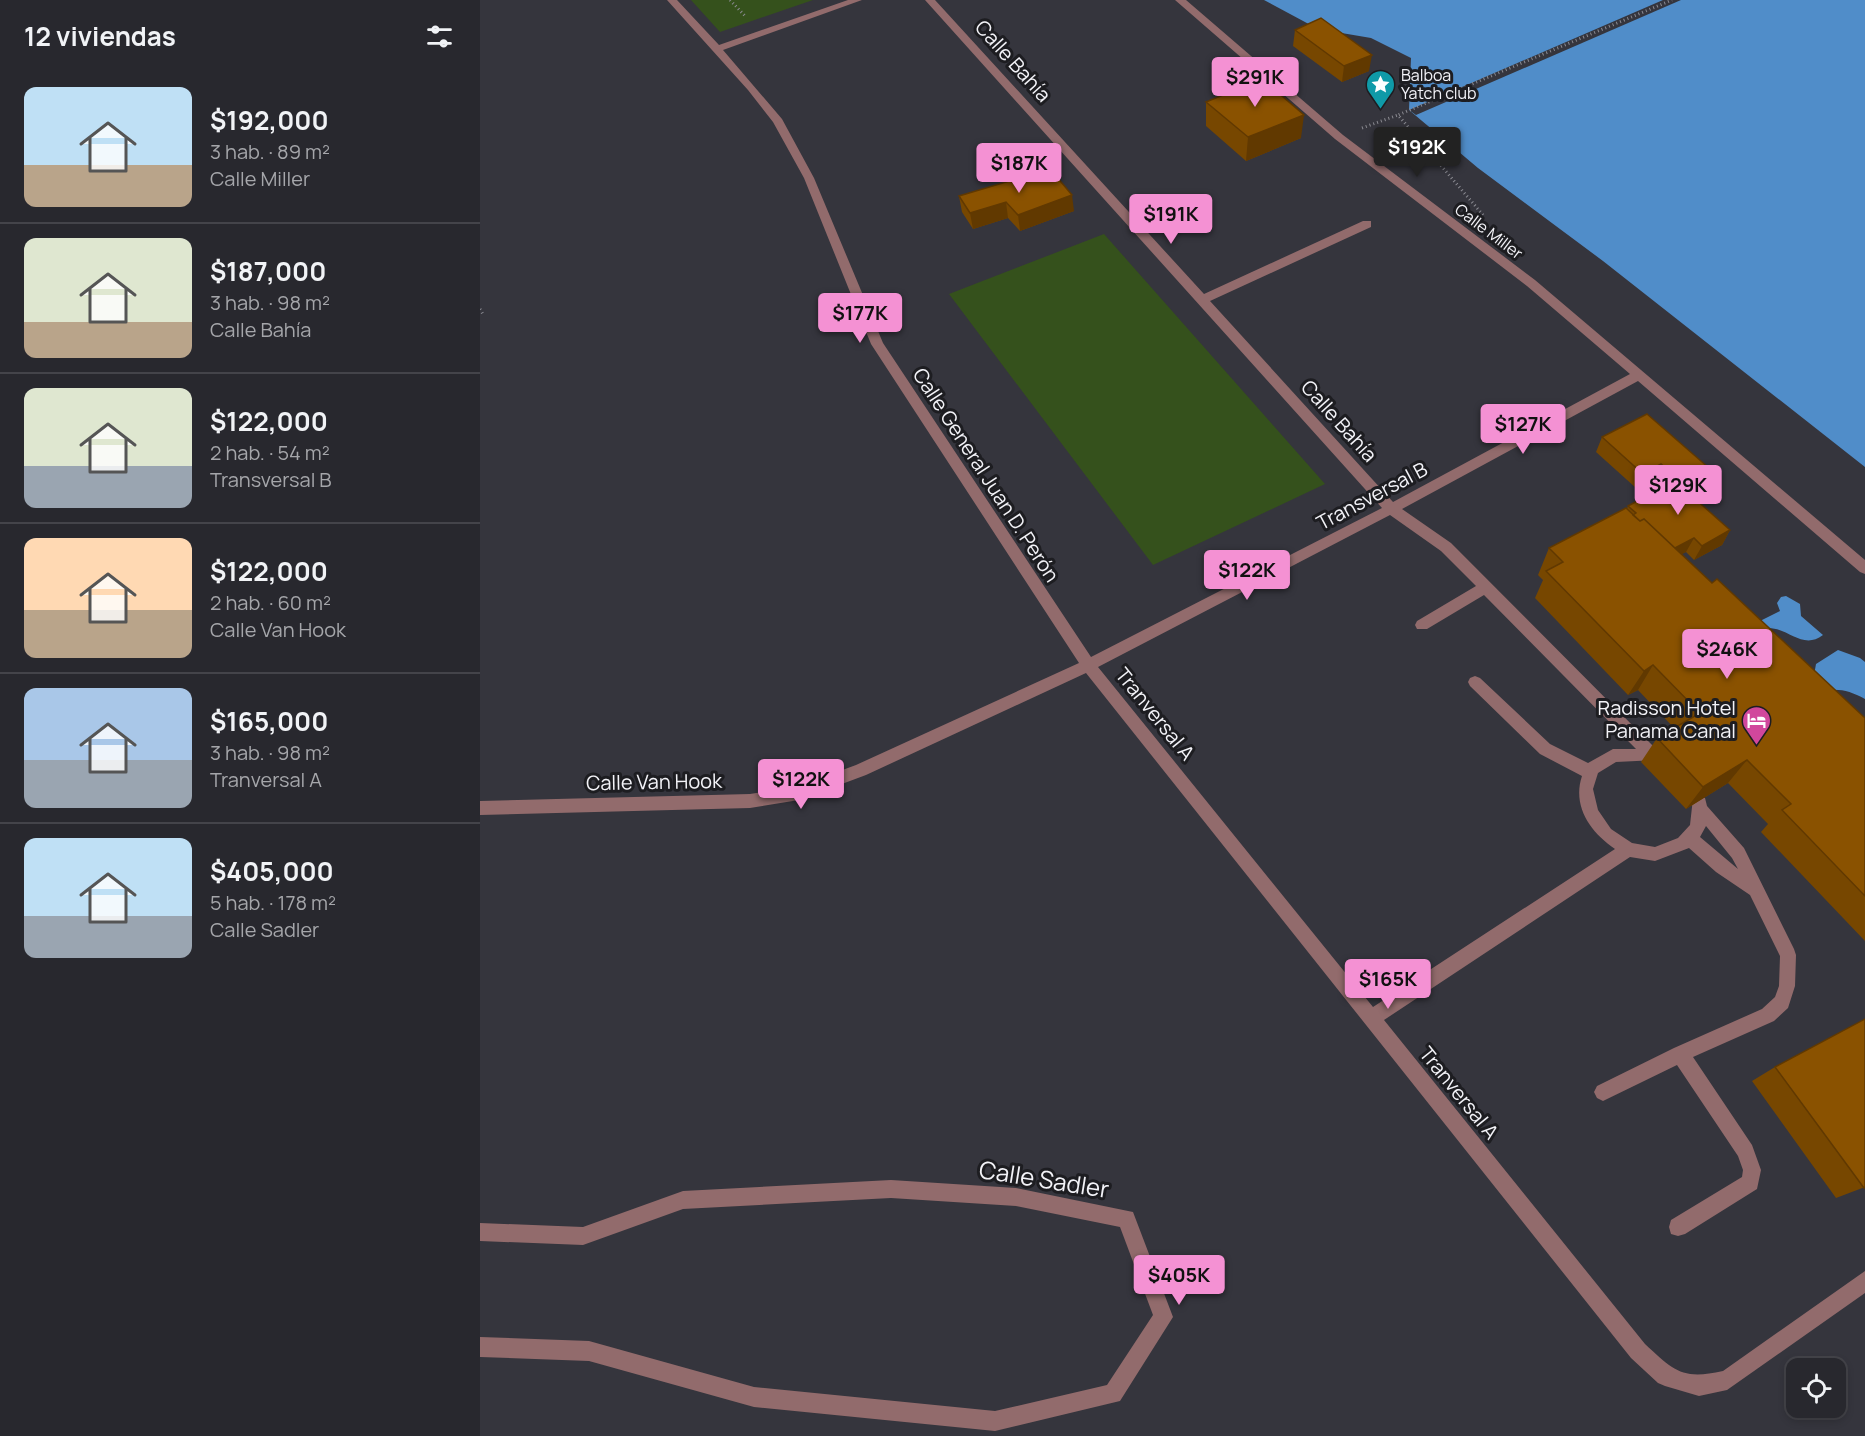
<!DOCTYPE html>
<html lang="es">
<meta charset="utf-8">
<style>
:root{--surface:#28282e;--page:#303036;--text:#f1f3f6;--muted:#a5a6aa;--line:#44444a;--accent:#f491d3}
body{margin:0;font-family:Manrope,sans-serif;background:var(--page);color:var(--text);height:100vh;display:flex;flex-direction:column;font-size:22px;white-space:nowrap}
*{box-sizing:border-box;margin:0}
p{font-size:20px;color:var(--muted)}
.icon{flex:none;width:33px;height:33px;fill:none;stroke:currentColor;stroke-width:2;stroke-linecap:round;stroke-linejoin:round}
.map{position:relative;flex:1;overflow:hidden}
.drawer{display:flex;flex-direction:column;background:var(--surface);width:480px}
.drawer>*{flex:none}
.fabs{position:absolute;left:1306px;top:1358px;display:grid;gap:12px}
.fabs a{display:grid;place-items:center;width:60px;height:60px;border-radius:12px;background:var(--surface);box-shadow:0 3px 9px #0003,0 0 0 2px var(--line);font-size:30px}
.price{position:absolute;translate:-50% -51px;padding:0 14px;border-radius:6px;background:var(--accent);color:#111;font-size:20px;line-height:39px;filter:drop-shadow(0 2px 3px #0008)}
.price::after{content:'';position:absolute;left:50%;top:36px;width:18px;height:14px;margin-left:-9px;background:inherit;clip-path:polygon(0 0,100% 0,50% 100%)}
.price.active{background:#222;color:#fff}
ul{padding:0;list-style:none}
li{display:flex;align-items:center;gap:18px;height:150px;padding:0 24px}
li+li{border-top:2px solid var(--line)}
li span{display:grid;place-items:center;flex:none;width:168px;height:120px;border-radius:12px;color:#555}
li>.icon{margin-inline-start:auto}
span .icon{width:72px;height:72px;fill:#fffc;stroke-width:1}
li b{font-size:26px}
h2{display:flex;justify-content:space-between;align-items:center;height:72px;padding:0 24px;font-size:26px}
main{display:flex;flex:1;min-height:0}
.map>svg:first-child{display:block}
.green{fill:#35511c}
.water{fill:#508dc9}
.pier{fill:#35353d}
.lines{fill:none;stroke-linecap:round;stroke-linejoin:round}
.path{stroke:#8b8b92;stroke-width:3;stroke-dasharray:1 3;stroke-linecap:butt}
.minor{fill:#926b6c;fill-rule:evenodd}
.wall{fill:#774700}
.shaded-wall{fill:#613900}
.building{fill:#8a5200;stroke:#613900;stroke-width:1.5}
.labels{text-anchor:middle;stroke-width:6;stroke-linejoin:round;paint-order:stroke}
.far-poi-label{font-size:16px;fill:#f3f3f8;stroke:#1d1d21;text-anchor:start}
.far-street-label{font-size:16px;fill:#f3f3f8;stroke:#1d1d21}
.street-label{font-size:20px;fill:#f3f3f8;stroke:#1d1d21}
.poi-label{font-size:20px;fill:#f3f3f8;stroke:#1d1d21;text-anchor:end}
.near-street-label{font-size:24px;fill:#f3f3f8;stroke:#1d1d21}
</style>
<main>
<section class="drawer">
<h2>12 viviendas<svg class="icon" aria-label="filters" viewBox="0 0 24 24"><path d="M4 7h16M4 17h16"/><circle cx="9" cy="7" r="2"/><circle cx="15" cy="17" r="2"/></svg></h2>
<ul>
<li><span style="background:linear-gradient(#bfe0f5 65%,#b9a48a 0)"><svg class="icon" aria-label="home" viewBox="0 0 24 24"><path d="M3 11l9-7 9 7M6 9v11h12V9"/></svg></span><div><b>$192,000</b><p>3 hab. · 89 m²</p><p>Calle Miller</p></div></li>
<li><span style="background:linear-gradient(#dfe7d0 70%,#b9a48a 0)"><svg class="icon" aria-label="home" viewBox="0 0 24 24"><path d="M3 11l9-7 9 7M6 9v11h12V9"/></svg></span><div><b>$187,000</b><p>3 hab. · 98 m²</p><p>Calle Bahía</p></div></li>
<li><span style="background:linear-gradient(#dfe7d0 65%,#9aa5b1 0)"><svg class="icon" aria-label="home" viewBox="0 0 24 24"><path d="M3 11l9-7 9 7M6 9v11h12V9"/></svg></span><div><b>$122,000</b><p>2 hab. · 54 m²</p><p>Transversal B</p></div></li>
<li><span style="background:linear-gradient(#ffd9b3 60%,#b9a48a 0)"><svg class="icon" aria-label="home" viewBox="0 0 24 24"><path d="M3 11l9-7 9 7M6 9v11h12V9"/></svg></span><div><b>$122,000</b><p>2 hab. · 60 m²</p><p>Calle Van Hook</p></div></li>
<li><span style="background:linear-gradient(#a9c7e8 60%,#9aa5b1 0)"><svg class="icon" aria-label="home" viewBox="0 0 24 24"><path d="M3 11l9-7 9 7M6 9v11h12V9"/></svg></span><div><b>$165,000</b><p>3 hab. · 98 m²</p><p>Tranversal A</p></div></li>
<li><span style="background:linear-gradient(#bfe0f5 65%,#9aa5b1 0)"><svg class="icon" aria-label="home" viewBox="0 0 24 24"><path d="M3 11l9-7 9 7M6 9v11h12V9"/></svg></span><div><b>$405,000</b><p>5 hab. · 178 m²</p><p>Calle Sadler</p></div></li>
</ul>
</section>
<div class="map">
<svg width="1385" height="1436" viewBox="0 0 1385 1436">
<rect width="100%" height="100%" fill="#35353d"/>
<path class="green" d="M211 0H333L240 32Z
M624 234 845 484 673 565 469 294Z"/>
<path class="water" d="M784 0H1385V467L1123 261 998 168 929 110 931 58 891 38 838 29Z
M1306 596 1320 604 1321 616 1343 635C1322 651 1307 626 1286 628L1280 621 1300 611 1297 603 1301 597Z
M1358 650 1380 658 1385 662V699C1370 691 1359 688 1343 691L1333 681 1336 664Z"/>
<path class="pier" d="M1183 0H1201L936 115 929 110Z"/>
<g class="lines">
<path class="path" d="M250 0 266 17
M882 128 918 115
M1003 215 918 115 1192 0
M0 309 4 316"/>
<path class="minor" d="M187 0H197L239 45 368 0H382L243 50 302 119 334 178 403 343 611 657 902 508 445 0H455L724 294 883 221H891V227L730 301 913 502 1150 374 1047 286 855 139 695 0H706L863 135 1055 280 1385 560V574L1380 572 1158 381 922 509 971 543 1177 750 1180 755 1177 760 1136 762 1118 773 1113 789 1118 810 1131 829 1152 843 1175 847 1198 838 1210 825 1213 798 1219 796 1225 798 1227 806 1264 848 1314 949 1316 955 1315 986 1308 1008 1294 1021 1213 1057 1272 1145 1281 1170 1277 1189 1205 1234 1198 1236 1191 1234 1189 1227 1191 1220 1262 1177 1263 1170 1258 1156 1197 1065 1123 1101 1117 1098 1114 1092 1117 1086 1194 1048 1282 1009 1295 997 1299 986 1300 956 1270 895 1236 872 1209 848 1175 861 1150 857 904 1020 1165 1344C1194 1371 1202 1380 1243 1371L1385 1271V1293L1247 1390 1219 1396 1185 1386 1178 1383 1151 1358 606 673 386 775 319 800 270 808 0 815V801L270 794 319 786 376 765 599 663 391 344 324 178 293 122 268 90ZM910 515 961 551 996 586 937 621 935 625 937 629H947L1004 595 1156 749H1133L1108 763 1070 744 1000 678 995 676 990 678 988 682 990 686 1060 754 1102 776C1092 806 1110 832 1135 849L893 1007 618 667ZM1226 826 1252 858 1258 869 1220 837Z
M411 1180 536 1188 653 1212 693 1317 640 1401 515 1431 274 1407 109 1361 0 1357V1337L109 1341 274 1387 515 1411 627 1385 673 1315 640 1227 536 1206 411 1198 203 1209 103 1245 0 1241V1223L103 1227 203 1191Z"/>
</g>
<path class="wall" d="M815 30 889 71 862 82 813 46Z
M726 102 821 138 766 161 726 126Z
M479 196 594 211 540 231 528 218 493 229 482 212Z
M1167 414 1229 490 1214 498 1250 530 1242 545 1214 560 1206 552 1201 554 1232 583 1385 718V941L1281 832 1288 824 1248 783 1206 809 1161 762 1177 738 1194 728 1158 690 1148 695 1055 598 1063 580 1058 575 1069 548 1147 509 1148 506 1183 487 1174 479 1156 488 1116 452 1122 437Z
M1295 1067 1385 1187 1356 1198 1272 1081Z"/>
<path class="shaded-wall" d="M892 55 889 71 862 82 864 66Z
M824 115 821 138 766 161 768 137Z
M592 195 594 211 540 231 538 215Z
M526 202 528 218 493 229 490 213Z
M1181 464 1174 479 1156 488 1163 474Z
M1237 475 1229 490 1202 504 1210 490Z
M1250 530 1242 545 1214 560 1222 546Z
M1214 538 1206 552 1186 563 1194 549Z
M1173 665 1158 690 1148 695 1164 671Z
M1267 760 1248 783 1206 809 1223 787Z"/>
<path class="building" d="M841 18 892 55 864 66 815 30Z
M782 79 824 115 768 137 726 102Z
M570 169 592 195 538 215 526 202 490 213 479 196Z
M1167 414 1237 475 1210 490 1181 464 1163 474 1122 437Z
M1195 481 1250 530 1222 546 1214 538 1195 548 1164 519 1160 521 1153 515 1156 513 1148 506Z
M1146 508 1160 521 1164 519 1232 583 1237 579 1385 718V896L1302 810 1311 804 1267 760 1223 787 1177 738 1220 713 1173 665 1164 671 1066 571 1083 562 1069 548Z
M1385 1019V1187L1384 1188 1295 1067Z"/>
<defs>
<symbol id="sight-pin" viewBox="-11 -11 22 30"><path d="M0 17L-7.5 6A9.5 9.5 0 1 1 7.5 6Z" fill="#0f9aa8" stroke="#1d1d21"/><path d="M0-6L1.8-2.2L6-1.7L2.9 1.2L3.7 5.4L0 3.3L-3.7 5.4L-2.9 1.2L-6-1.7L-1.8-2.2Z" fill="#fff"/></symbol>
<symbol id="hotel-pin" viewBox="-11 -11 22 30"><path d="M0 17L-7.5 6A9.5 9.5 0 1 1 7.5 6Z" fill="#d1479c" stroke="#1d1d21"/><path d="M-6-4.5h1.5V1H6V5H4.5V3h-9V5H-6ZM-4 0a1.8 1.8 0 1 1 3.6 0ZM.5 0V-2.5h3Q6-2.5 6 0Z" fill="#fff"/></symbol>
</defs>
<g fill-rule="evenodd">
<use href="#sight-pin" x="884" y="68" width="33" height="45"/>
<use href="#hotel-pin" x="1260" y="704" width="33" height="45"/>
</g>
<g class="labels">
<g class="far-poi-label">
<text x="921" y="81">Balboa<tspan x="921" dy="18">Yatch club</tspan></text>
</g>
<g class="far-street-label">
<text transform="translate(1009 231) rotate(37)" y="6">Calle Miller</text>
</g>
<g class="street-label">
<text transform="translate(533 61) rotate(48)" y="7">Calle Bahía</text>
<text transform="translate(859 421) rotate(48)" y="7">Calle Bahía</text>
<text transform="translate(506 475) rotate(57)" y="7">Calle General Juan D. Perón</text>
<text transform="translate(892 496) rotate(-28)" y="7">Transversal B</text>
<text transform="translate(675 714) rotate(51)" y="7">Tranversal A</text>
<text transform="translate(174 782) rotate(-1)" y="7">Calle Van Hook</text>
<text transform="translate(979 1093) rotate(51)" y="7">Tranversal A</text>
</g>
<g class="poi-label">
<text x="1256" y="715">Radisson Hotel<tspan x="1256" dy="23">Panama Canal</tspan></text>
</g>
<g class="near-street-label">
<text transform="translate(564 1180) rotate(9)" y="8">Calle Sadler</text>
</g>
</g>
</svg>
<div class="fabs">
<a><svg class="icon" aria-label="locate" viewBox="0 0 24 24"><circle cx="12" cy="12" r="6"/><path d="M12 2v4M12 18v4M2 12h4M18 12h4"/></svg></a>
</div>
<b class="price" style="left:775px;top:108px">$291K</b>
<b class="price active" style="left:937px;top:178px">$192K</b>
<b class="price" style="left:539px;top:194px">$187K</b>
<b class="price" style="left:691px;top:245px">$191K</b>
<b class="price" style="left:380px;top:344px">$177K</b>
<b class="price" style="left:1043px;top:455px">$127K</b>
<b class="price" style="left:1198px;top:516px">$129K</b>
<b class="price" style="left:767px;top:601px">$122K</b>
<b class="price" style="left:1247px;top:680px">$246K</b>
<b class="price" style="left:321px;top:810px">$122K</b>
<b class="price" style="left:908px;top:1010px">$165K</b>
<b class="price" style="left:699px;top:1306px">$405K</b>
</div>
</main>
